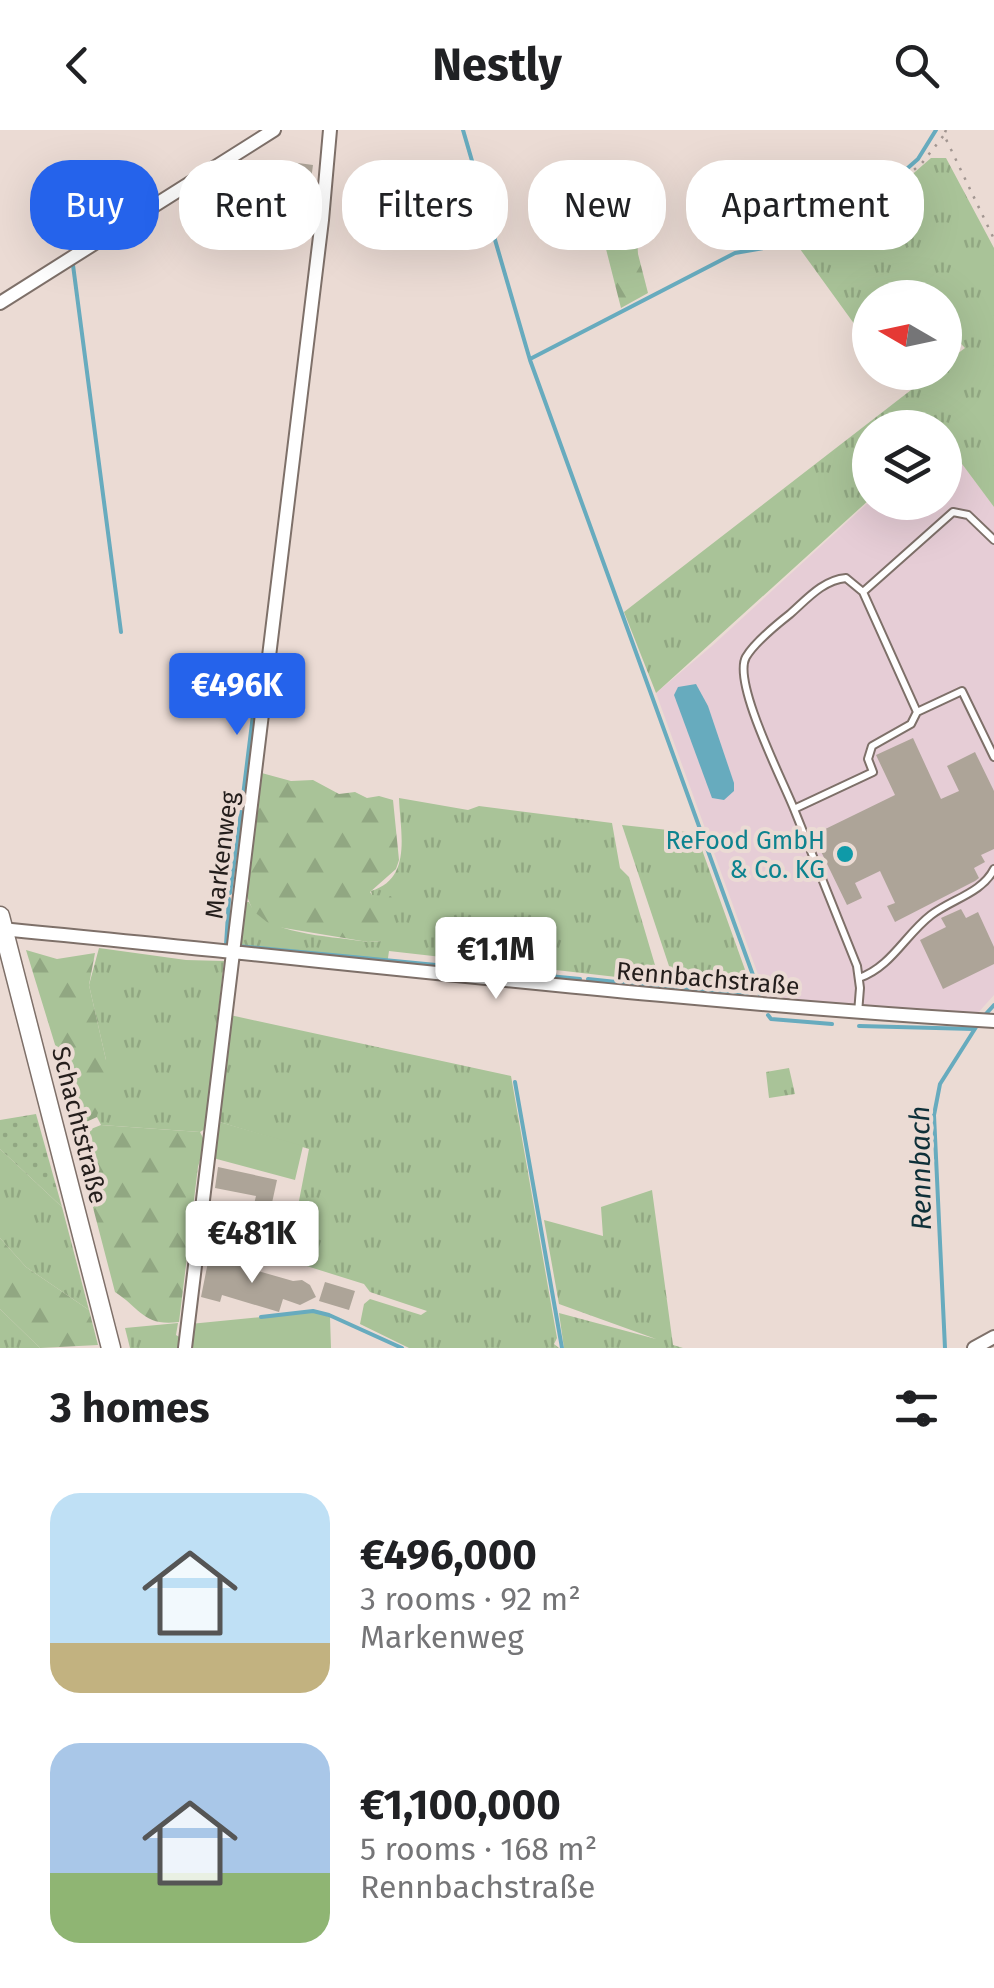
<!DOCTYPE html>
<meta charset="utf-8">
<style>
:root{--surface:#fff;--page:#f6f6f6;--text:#202124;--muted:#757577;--accent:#2563eb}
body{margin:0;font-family:"Fira Sans",sans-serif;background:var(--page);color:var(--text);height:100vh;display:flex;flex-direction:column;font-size:38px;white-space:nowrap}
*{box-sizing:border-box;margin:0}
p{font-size:32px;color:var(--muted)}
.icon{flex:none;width:55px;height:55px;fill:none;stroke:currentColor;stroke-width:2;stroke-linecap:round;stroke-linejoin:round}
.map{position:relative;height:1218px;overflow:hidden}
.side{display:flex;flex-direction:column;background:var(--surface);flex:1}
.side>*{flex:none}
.banner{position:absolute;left:30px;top:30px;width:935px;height:90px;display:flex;gap:20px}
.needle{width:65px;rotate:279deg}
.buttons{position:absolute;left:852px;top:150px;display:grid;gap:20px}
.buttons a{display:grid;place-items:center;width:110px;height:110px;border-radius:50%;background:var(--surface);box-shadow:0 10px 40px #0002;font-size:50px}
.price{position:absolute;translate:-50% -85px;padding:0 22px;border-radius:10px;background:#fff;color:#222;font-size:32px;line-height:65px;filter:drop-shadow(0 2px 5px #0008)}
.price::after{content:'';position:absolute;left:50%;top:60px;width:30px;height:22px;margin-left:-15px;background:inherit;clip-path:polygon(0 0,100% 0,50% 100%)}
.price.active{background:var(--accent);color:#fff}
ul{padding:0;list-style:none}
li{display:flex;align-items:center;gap:30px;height:250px;padding:0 50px}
li span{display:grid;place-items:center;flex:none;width:280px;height:200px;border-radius:30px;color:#555}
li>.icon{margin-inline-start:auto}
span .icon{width:120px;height:120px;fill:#fffc;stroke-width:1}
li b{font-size:42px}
h2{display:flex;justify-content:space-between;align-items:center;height:120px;padding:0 50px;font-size:42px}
.chip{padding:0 35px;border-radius:40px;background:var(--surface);box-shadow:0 10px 40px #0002;font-size:35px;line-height:90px}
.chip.active{background:var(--accent);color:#fff}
header{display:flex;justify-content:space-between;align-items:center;height:130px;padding:0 50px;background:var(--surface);font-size:45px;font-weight:700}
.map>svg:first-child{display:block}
.commercial{fill:#e6cdd6}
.grass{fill:url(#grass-tufts)}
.forest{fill:url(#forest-firs)}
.garden{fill:url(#garden-dots)}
.pitch{fill:#a9c398}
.water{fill:#67abbe}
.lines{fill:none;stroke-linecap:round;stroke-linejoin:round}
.stream{stroke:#67abbe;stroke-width:4}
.building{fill:#ada498}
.lane-casing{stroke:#7e7069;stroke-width:10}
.street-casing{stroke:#7e7069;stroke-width:16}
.secondary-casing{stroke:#7e7069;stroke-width:21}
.path{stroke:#a29691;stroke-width:2.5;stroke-dasharray:2.5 8;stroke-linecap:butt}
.lane{stroke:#fff;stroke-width:6}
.street{stroke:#fff;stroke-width:12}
.secondary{stroke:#fff;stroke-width:18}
.culture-dot{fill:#0f9aa8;stroke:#ebdbd4;stroke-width:4}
.labels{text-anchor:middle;stroke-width:8;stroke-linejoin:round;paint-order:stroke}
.culture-label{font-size:25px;fill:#0d838f;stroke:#ebdbd4;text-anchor:end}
.street-label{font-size:25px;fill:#241e1c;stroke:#ebdbd4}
.water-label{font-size:28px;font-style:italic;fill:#0e3039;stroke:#ebdbd4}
</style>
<header><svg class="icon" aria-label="back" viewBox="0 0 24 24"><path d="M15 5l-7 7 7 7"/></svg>Nestly<svg class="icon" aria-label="search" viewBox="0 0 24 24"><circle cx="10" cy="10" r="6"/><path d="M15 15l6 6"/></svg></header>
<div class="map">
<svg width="994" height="1218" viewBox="0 0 994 1218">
<defs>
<pattern id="grass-tufts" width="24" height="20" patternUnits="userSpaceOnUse" patternTransform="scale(2.5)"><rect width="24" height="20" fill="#a9c398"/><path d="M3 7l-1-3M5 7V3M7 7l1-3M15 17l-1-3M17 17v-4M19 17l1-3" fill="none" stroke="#91a782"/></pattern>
<pattern id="forest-firs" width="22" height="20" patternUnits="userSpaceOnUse" patternTransform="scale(2.5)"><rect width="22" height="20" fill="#a9c398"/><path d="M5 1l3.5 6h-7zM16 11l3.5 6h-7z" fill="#91a782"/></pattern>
<pattern id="garden-dots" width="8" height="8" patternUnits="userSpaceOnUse" patternTransform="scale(2.5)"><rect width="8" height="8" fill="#a9c398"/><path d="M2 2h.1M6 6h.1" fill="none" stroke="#91a782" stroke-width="1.8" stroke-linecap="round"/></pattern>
</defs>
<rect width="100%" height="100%" fill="#ebdbd4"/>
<path class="commercial" d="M945 311 994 377V865L977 884 768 872 656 563 713 515 870 371 945 372Z"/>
<path class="grass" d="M931 28H946L994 118V377L945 311V298H870V369L656 563 624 482 933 243 945 242V233L965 218 945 197V168H870V185L855 195 800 119 824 115 846 102Z
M399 668 468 680 479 676 612 693 620 738 629 747 660 852 389 821 387 835 238 821 240 772H249C263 806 335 806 368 812L382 811 371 761C413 749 400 701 399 668Z
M622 695 696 703 753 862 677 852 673 848Z
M99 818 186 830 224 831 205 999 200 1002 101 995 97 987 106 930 89 855Z
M230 885 511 946 557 1208 554 1214 559 1218H409L360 1194 364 1174 370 1169 421 1185 427 1181 370 1162 364 1154 297 1133 308 1079 298 1076 309 1019 216 991Z
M789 938 795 964 769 968 766 942Z
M0 1019 62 1077 89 1180 26 1137 0 1108Z
M652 1060 673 1215 683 1218H564L559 1183 656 1209 559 1174 544 1090 603 1106 601 1077Z
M0 1179 40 1218H0Z
M178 1193 176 1205 181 1208V1218H130L125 1198Z"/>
<path class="forest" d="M634 59 638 124 648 163 621 178 592 64Z
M258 642 291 651 313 650 339 664 355 662 367 668 379 666 393 670 399 730 396 739 370 762 372 765 391 766 394 774 391 803 382 811 368 812 272 796 253 781 244 759Z
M26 820 57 829 95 823 89 855 106 930 125 940 119 955 104 960 97 987 84 993 68 957Z
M101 995 200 1002 205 1012 198 1037 179 1192C144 1197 140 1178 115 1162L77 1016 81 1003Z
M0 1108 26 1137 89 1180 98 1215 40 1218 0 1179Z"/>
<path class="garden" d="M36 984 62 1077 0 1019V990Z"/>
<path class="pitch" d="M216 991 303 1016 295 1050 213 1028Z
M314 1182 330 1187 331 1218H188L190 1194Z"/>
<path class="water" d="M696 554 708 576 734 653V661L724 670 712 668 674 565 678 557Z"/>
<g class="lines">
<path class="stream" d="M463 0 530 230 762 870
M73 135 121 502
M530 229 735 123 793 113 832 96 869 72 918 29 936 0
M254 578 261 525
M242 674 253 585
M230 763 241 682
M226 815 229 769
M237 816 436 835
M444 836 580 849
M588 849 747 866
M768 885 771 889 832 894
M984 886 994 875
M859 896 974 899
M515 952 562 1218
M261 1187 313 1181 329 1185 402 1218
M945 1218 934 985 940 954 978 894"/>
</g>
<path class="building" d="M276 30 313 35 307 79 271 75Z
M913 608 941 669 959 661 947 636 975 622 994 661V719L981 725 985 732 974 738 979 748 975 751 895 792 887 776 895 773 880 741 855 753 862 768 847 775 813 705 895 665 876 625Z
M961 779 966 788 978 782 994 817V834L943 859 920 810 946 797 941 788Z
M218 1037 277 1050 270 1082 253 1078 256 1066 215 1058Z
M214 1082 240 1083V1100L223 1099V1110H213Z
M262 1088 282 1091 278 1112 258 1109Z
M209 1127 293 1151 302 1150 310 1155 316 1167 300 1175 283 1169 279 1182 222 1165 220 1172 201 1167Z
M325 1152 355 1161 349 1180 319 1171Z"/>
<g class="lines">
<defs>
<path id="lane" d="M863 462 953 382 968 385 994 410
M917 582 962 561 994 627
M794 679C783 651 732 552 746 527 755 512 776 495 790 484 807 469 823 450 846 448L863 462 917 582 911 594 872 616 868 629 873 642 794 679 857 836 860 858 858 883
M859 848C891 837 905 805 931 785 952 769 982 763 994 739"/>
<path id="street" d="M0 173 274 0
M0 799C331 830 662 871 994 891
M185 1218 322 90 330 0
M974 1218 994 1207"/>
<path id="secondary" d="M0 786 111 1218"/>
</defs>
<use href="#lane" class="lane-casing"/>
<use href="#street" class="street-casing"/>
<use href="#secondary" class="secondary-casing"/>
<path class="path" d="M946 0 944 5 994 109
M850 94 922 33 944 5"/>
<use href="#lane" class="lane"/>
<use href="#street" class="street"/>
<use href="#secondary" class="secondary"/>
</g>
<circle class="culture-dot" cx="845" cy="724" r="10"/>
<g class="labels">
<g class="culture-label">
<text x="825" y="719">ReFood GmbH<tspan x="825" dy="29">&amp; Co. KG</tspan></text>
</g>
<g class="street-label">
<text transform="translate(221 725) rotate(-83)" y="9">Markenweg</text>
<text transform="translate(708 848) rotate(5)" y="9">Rennbachstraße</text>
<text transform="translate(80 995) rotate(76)" y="9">Schachtstraße</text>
</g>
<g class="water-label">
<text transform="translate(920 1038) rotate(-91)" y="10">Rennbach</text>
</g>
</g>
</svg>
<div class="buttons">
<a><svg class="needle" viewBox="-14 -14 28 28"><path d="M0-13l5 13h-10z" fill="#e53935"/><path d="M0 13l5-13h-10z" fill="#757577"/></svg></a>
<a><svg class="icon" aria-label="layers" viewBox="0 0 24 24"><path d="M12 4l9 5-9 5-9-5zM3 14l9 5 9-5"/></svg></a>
</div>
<b class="price active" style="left:237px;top:608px">€496K</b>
<b class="price" style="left:496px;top:872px">€1.1M</b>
<b class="price" style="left:252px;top:1156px">€481K</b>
<div class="banner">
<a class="chip active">Buy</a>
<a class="chip">Rent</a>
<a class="chip">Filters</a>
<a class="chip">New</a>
<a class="chip">Apartment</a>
</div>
</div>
<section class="side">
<h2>3 homes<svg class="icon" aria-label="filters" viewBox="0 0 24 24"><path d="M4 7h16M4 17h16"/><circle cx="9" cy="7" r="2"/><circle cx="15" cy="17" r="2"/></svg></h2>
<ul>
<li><span style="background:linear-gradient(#bfe0f5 75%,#c2b280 0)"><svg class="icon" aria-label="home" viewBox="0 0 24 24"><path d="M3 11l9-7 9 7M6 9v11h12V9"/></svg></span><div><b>€496,000</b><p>3 rooms · 92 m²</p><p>Markenweg</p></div></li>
<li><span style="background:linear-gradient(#a9c7e8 65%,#8fb573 0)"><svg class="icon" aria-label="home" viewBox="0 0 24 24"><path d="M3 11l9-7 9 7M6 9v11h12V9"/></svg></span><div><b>€1,100,000</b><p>5 rooms · 168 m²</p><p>Rennbachstraße</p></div></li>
</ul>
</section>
